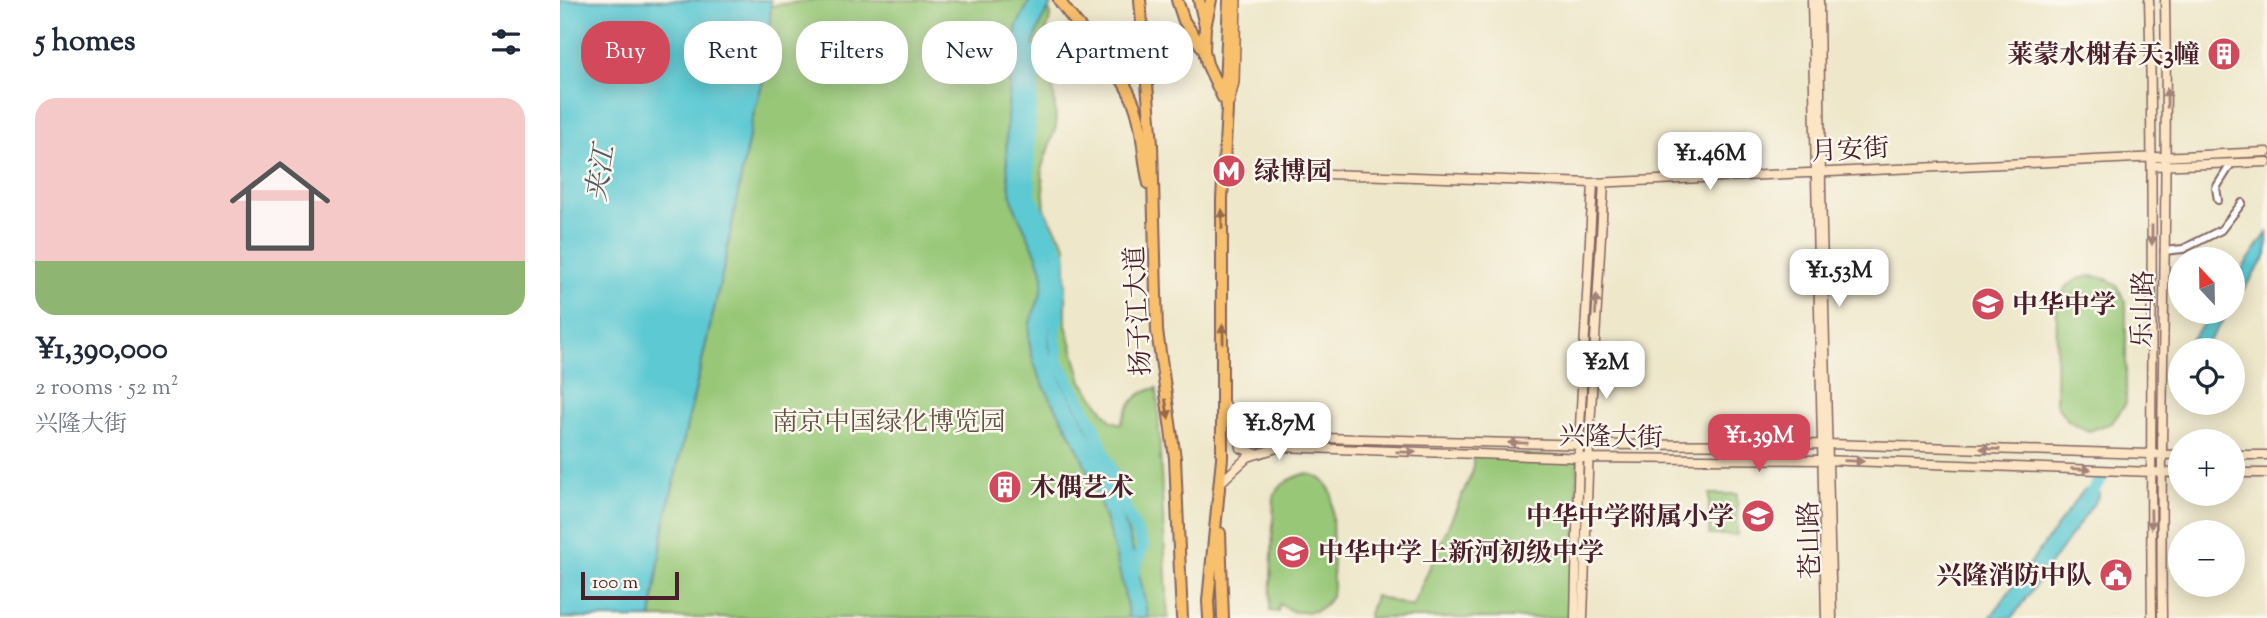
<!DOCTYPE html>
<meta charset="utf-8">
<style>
:root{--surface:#fff;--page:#f6f6f7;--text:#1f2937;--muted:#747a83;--line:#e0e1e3;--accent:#d1495b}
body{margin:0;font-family:"Sorts Mill Goudy","Noto Serif SC",serif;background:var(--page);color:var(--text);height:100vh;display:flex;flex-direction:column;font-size:26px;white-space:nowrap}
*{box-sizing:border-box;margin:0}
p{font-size:23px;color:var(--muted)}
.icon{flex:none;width:38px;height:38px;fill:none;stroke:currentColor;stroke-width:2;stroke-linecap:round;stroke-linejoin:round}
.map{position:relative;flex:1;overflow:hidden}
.sheet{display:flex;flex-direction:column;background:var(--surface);width:560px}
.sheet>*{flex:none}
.top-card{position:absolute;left:21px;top:21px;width:665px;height:63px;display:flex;gap:14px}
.needle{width:46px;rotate:338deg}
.buttons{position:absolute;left:1608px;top:247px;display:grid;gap:14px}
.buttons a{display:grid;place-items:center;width:77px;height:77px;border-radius:50%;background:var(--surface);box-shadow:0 4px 18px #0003;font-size:35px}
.scale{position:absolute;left:21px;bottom:18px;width:98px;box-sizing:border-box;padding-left:7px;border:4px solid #4a1f2b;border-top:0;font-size:19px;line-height:24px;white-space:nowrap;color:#4a1f2b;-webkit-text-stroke:5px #fbf7ec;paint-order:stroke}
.price{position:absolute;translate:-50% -60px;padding:0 16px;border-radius:14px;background:#fff;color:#222;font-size:23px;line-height:46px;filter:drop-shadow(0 2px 4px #0008)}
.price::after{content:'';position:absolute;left:50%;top:42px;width:21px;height:16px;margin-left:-10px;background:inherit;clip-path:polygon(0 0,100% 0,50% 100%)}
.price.selected{background:var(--accent);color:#fff}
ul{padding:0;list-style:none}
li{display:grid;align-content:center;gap:14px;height:371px;padding:0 35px}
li+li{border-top:2px solid var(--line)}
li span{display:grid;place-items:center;height:217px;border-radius:21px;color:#555}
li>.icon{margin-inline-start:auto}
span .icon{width:126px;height:126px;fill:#fffc;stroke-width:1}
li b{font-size:30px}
h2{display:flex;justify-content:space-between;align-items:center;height:84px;padding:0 35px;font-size:30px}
.chip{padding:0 24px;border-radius:28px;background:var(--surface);box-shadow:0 4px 18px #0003;font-size:24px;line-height:63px}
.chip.selected{background:var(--accent);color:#fff}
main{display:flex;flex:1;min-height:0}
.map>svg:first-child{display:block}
.green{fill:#97c777;stroke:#707351;stroke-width:2}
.water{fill:#5dc9d3;stroke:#54747f;stroke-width:2}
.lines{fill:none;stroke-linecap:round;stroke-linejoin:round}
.river{stroke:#5dc9d3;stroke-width:12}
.street-casing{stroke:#836563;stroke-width:10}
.secondary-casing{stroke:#836563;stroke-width:11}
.primary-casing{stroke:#836563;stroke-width:12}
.highway-casing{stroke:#836563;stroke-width:14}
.street{stroke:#fff;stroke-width:6}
.secondary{stroke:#fce5c4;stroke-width:8}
.primary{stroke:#f8bf6c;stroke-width:9}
.highway{stroke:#f8bf6c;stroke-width:10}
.oneway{fill:#a38278}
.oneway2{fill:#986748}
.labels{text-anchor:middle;stroke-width:5;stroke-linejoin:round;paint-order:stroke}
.poi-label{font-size:26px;font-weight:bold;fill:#4a1f2b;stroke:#fbf7ec;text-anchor:start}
.street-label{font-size:26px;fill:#4a1f2b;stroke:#fbf7ec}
.park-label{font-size:26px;fill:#615142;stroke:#fbf7ec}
.water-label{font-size:28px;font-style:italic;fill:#515a66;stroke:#fbf7ec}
</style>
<main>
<section class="sheet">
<h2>5 homes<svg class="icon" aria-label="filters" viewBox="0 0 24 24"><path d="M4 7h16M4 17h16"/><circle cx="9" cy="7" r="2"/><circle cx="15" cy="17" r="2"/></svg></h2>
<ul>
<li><span style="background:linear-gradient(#f6c9c9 75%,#8fb573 0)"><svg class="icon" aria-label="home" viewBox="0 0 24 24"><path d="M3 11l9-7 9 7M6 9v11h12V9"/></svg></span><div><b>¥1,390,000</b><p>2 rooms · 52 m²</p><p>兴隆大街</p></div></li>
</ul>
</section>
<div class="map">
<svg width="1707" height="618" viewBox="0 0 1707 618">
<rect width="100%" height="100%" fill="#fbf7ec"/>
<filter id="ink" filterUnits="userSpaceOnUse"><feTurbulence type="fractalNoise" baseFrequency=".0143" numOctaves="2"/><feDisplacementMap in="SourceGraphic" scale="14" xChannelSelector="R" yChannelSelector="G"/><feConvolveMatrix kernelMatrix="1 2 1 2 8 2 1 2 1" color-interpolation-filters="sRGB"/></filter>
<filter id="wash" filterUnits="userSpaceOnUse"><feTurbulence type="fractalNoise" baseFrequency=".00686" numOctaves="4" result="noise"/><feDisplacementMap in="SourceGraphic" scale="28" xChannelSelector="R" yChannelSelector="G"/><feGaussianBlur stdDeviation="1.57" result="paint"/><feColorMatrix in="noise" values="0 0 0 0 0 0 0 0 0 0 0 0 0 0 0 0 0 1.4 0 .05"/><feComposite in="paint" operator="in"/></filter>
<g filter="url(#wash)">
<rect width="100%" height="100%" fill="#eee7ca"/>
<path class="green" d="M253 0H484L491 14 484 39 494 95 496 126 482 167 485 211 506 246V325L522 381 551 421 561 424C568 404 576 392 597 388L608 618H91L105 520 164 266 192 120 203 81 208 57 210 6Z
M1531 276 1547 279 1557 286 1566 303V403L1552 423 1529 431C1512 424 1503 419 1496 402L1497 303 1506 287 1518 279Z
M913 453 1018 457 1015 618H808L815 596 852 607 913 471Z
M744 474C758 474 766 481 772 494L773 589 770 598 765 605 756 611 742 612H734L719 604 718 612 710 611 714 496C721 483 729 479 744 474Z
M1149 494H1177V535H1149Z"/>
<path class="water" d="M0 0H211L208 57 203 81 192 120 164 266 105 520 91 618H0Z
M470 0H494L482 20 474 42 466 158 472 200 500 269C502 279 502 290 500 301 496 318 487 328 490 347 496 379 518 405 531 434 558 494 577 553 588 618H569C558 556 541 493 512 437 501 414 486 394 477 371 471 356 466 336 471 319 476 306 483 294 483 279 482 259 461 225 454 205 439 157 450 86 455 36L457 26Z
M1707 233V255L1673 305V282Z
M1653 312H1669L1642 350H1623Z
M1537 485 1539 496 1452 618H1430L1523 491Z"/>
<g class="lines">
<path class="river" d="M470 52 473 79 469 132V178L471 197 500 254 499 309 495 336 498 362 532 422 565 507 583 546 573 573V579
M1617 358 1620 356
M1527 498 1544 475"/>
</g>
</g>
<g filter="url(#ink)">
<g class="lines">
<defs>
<path id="street" d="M1658 200 1656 188 1671 164
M1604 251 1623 249 1661 230 1682 203"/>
<path id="secondary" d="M1252 0 1266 618
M1259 0 1261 189 1272 618
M1589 0C1595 206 1589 412 1592 618
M1592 166 1707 162
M707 172 1033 183 1707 152
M663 403C683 423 697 434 725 437L1029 445 1269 444 1620 455
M694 453 681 448 680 439 689 432 699 433
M1673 455H1707
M1673 473H1707
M660 483 688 457 720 447 1028 458 1262 460 1620 473
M1015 618 1019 445 1033 183
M1023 618 1029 445 1044 183
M1602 618C1599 412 1609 206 1605 0"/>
<path id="primary" d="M669 103 674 82 676 0"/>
<path id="highway" d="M499 0C522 35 555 60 572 99 584 126 582 156 589 184
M580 0 592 144 597 331 615 458 622 618
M617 0 624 21 644 50
M639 0 645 26 644 50 647 64 663 98
M646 23 651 0
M660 533 663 618
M649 618 648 601 662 458V199L667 109 665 85 669 0"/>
</defs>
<use href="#street" class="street-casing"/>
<use href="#secondary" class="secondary-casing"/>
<use href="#primary" class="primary-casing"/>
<use href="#highway" class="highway-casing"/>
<use href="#street" class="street"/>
<use href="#secondary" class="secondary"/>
<use href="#primary" class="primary"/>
<use href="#highway" class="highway"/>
</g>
<defs><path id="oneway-solid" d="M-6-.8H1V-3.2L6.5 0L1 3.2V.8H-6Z" transform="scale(1.75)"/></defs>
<g class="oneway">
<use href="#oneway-solid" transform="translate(1607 98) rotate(-91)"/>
<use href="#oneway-solid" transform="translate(1592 235) rotate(90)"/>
<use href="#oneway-solid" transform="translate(1036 305) rotate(-87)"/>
<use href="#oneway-solid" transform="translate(958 443) rotate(-179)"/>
<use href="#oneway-solid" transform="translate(1430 449) rotate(-178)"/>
<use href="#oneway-solid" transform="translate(846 452) rotate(1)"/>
<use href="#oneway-solid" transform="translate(1294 461) rotate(2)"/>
<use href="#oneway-solid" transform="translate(1521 469) rotate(2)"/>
<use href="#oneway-solid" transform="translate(1591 519) rotate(89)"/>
</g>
<g class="oneway2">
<use href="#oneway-solid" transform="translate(662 219) rotate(-90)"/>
<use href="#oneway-solid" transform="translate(663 334) rotate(-91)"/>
<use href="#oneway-solid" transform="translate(607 409) rotate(81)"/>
</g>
</g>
<defs>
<symbol id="building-disc" viewBox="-11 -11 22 22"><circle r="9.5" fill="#d1495b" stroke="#fbf7ec"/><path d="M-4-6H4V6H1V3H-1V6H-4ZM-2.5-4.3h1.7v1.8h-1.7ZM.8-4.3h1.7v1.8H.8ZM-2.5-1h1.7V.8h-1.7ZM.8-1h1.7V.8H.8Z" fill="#fff"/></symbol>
<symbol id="metro-disc" viewBox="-11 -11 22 22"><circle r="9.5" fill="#d1495b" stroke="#fbf7ec"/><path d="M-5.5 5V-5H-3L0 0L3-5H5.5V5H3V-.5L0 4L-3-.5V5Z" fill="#fff"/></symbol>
<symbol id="school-disc" viewBox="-11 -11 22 22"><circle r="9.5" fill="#d1495b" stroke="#fbf7ec"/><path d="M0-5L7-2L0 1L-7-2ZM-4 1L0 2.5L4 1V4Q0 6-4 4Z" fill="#fff"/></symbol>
<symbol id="civic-disc" viewBox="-11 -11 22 22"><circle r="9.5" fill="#d1495b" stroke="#fbf7ec"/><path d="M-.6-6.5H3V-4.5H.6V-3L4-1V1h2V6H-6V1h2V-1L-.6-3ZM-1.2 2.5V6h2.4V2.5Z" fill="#fff"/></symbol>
</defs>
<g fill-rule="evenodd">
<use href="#building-disc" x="1645" y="35" width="38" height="38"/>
<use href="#metro-disc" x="650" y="152" width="38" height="38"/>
<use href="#school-disc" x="1409" y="285" width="38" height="38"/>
<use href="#building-disc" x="426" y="468" width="38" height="38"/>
<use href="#school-disc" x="1179" y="497" width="38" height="38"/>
<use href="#school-disc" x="714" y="533" width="38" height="38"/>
<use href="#civic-disc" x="1537" y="556" width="38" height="38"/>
</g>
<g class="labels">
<g class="poi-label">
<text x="1640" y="63" text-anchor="end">莱蒙水榭春天3幢</text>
<text x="694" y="180">绿博园</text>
<text x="1452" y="313">中华中学</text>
<text x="470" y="496">木偶艺术</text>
<text x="1174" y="525" text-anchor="end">中华中学附属小学</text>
<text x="758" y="561">中华中学上新河初级中学</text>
<text x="1532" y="584" text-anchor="end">兴隆消防中队</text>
</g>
<g class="street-label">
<text transform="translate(1290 149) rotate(-3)" y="9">月安街</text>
<text transform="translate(1582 309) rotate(-89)" y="9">乐山路</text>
<text transform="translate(577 311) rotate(-93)" y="9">扬子江大道</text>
<text transform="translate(1051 436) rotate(1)" y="9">兴隆大街</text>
<text transform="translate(1249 540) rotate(-92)" y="9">苍山路</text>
</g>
<g class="park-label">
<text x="329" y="430">南京中国绿化博览园</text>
</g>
<g class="water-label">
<text transform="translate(39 173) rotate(-81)" y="10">夹江</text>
</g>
</g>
</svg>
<div class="buttons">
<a><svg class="needle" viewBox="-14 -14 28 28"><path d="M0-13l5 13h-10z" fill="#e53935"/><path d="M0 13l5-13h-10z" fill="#747a83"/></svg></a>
<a><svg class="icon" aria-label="locate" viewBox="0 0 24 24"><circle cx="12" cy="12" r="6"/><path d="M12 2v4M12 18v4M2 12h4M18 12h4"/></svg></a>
<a>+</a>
<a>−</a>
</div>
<div class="scale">100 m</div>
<b class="price" style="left:1150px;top:192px">¥1.46M</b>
<b class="price" style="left:1279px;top:309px">¥1.53M</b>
<b class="price" style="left:1046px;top:401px">¥2M</b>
<b class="price" style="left:719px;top:462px">¥1.87M</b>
<b class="price selected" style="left:1199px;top:474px">¥1.39M</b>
<div class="top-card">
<a class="chip selected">Buy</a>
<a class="chip">Rent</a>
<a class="chip">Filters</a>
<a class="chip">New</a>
<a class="chip">Apartment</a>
</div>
</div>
</main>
